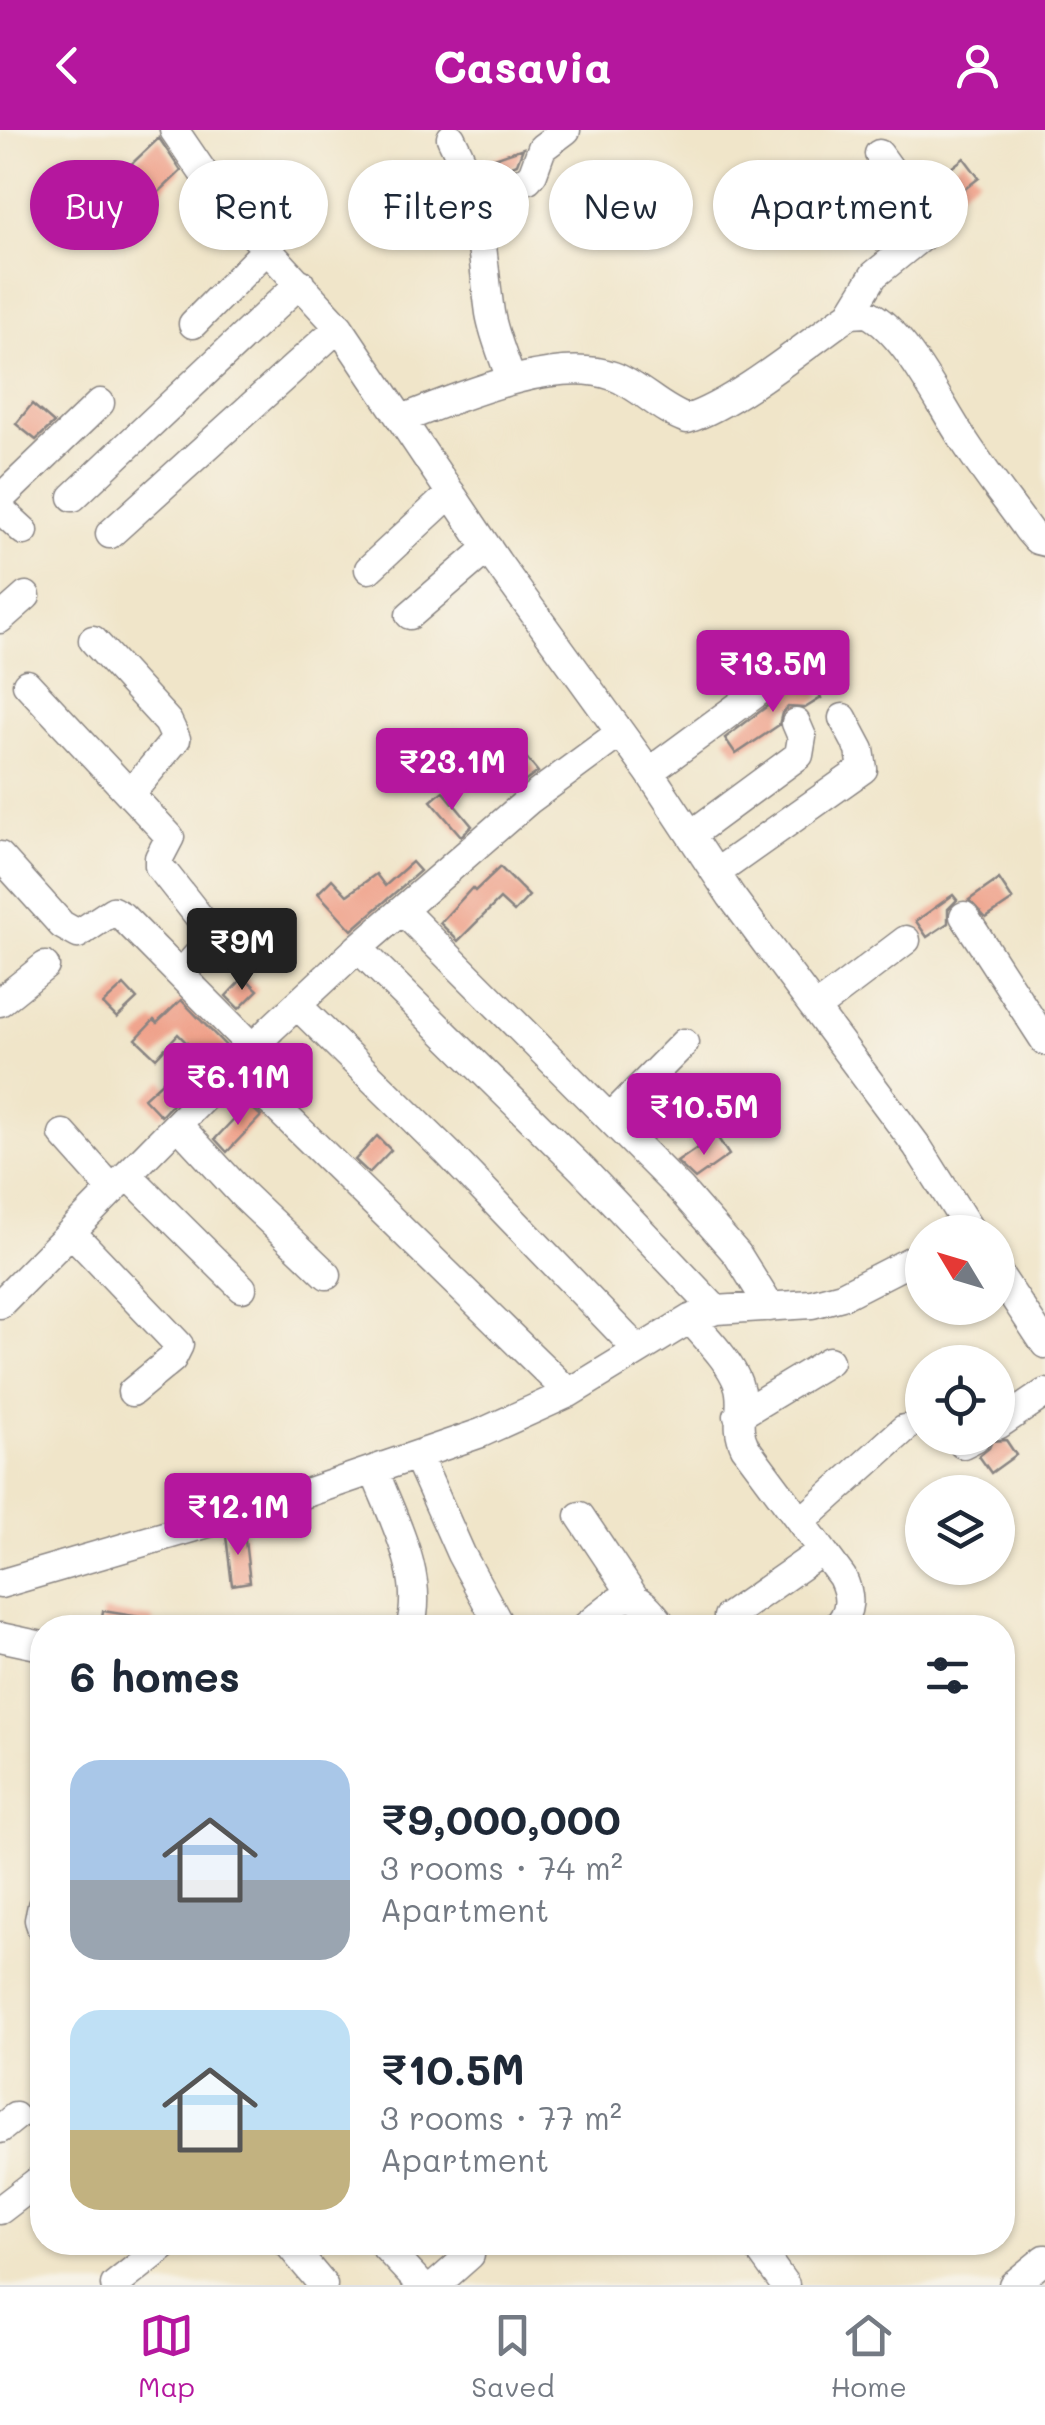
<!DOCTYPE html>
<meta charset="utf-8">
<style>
:root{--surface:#fff;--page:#f6f6f7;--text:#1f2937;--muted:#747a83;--line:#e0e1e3;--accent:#b5179e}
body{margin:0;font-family:Mali,sans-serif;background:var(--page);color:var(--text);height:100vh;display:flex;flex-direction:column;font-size:38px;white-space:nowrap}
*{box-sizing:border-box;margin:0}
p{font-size:32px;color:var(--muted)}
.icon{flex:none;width:55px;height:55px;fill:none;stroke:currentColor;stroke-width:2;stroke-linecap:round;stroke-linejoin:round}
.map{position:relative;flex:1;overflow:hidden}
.drawer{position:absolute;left:30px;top:1485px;width:985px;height:640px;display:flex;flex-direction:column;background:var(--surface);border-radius:40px;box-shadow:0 2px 8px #0004}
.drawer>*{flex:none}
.hud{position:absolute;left:30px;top:30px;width:985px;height:90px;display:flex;gap:20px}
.needle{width:65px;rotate:308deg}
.fabs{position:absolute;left:905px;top:1085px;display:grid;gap:20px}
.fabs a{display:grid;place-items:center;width:110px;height:110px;border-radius:50%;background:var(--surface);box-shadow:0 2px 8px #0004;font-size:50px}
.price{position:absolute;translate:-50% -85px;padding:0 22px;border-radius:10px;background:var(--accent);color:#fff;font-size:32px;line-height:65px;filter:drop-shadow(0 2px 5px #0008)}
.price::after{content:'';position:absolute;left:50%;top:60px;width:30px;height:22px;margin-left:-15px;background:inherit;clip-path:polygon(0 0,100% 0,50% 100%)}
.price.current{background:#222;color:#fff}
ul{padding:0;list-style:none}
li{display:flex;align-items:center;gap:30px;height:250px;padding:0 40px}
li span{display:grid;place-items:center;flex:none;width:280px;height:200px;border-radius:30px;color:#555}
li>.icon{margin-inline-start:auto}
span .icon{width:120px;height:120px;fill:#fffc;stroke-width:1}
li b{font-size:42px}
h2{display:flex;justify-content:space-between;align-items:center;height:120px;padding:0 40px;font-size:42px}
.chip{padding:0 35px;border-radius:45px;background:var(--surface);box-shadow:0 2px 8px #0004;font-size:35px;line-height:90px}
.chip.current{background:var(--accent);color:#fff}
header{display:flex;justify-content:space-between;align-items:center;height:130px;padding:0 40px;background:var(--accent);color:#fff;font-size:45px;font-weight:800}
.tab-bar{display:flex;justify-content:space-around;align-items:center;height:140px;border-top:2px solid var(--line);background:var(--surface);font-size:28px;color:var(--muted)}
.tab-bar a{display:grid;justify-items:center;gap:5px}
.tab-bar .current{color:var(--accent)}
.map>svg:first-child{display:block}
.building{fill:#efa089}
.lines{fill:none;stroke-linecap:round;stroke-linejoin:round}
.minor-casing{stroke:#898482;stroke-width:31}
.minor{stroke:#fff;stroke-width:28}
</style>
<header><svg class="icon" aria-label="back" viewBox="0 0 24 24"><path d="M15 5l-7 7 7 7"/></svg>Casavia<svg class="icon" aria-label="person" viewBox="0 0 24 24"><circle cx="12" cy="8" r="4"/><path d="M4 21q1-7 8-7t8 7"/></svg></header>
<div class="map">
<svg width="1045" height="2155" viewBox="0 0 1045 2155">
<rect width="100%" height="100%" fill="#f7f3e8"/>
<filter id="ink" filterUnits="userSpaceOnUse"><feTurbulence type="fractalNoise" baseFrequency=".01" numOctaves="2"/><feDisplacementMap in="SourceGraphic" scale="20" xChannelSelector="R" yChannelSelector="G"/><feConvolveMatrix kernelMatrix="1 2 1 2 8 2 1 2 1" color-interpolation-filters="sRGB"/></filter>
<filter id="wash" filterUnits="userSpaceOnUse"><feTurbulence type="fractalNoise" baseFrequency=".0048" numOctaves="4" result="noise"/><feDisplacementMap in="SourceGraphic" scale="40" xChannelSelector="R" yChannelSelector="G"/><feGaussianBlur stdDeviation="2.25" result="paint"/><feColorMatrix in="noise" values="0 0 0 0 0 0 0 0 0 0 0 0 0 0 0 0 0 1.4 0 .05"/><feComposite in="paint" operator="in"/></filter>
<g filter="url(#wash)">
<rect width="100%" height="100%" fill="#f0e5c9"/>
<g id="blocks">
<path class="building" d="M159 8 181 41 112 107 85 78Z
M523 18 517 34 488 46 483 32Z
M964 28 979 48 940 78 925 58Z
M897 79 908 95 877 120 864 102Z
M32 274 54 293 36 310 16 294Z
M807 546 821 568 805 578 788 577 782 583 779 595 736 624 725 608Z
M506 603 538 642 524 652 493 614Z
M443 661 472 696 461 706 431 671Z
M412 732 420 741 352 800 318 763 332 749 347 765 376 744 385 756Z
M500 737 529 766 514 782 500 769 458 811 440 793 472 758 475 761Z
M999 749 1013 770 986 788 969 770Z
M953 765 957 770 948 779V793L927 807 916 791Z
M244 847 258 860 239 879 226 866Z
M124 855 137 869 117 888 103 874Z
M181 870 228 918 204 942 196 933 202 928 178 904 156 928 136 909 154 890 157 893Z
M163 951 178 968 161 986 144 968Z
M248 974 261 986 227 1022 215 1009Z
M716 1005 729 1025 695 1049 677 1032Z
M377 1006 391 1020 369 1043 355 1030Z
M1006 1310 1016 1325 991 1343 979 1326 989 1318 992 1311Z
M238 1402H244L250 1452 232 1455 226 1406Z
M103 1481 153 1489 152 1498H100Z"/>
</g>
</g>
<g filter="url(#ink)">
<use href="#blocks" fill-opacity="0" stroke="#898482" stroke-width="2.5"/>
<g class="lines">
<defs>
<path id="minor" d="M174 0 202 41 252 103 339 197 497 432 649 642 731 766 917 1016 971 1102
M451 8C482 67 481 119 490 183 494 206 504 228 511 250
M475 71 528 49 533 43 542 18 566 0
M850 184 874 145 926 103 928 92 879 24
M193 194 267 119
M402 289C457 268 554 225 613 246 640 256 660 280 687 289 736 273 806 215 850 184L867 183C905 202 938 271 961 306 982 339 1006 369 1029 401L1037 410 1045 412
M73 367 300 153
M0 369 100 273
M0 379 24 401
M110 404 339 197
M369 439 451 363
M410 485 488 418
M0 489 26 466
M93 510 168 592 176 609 131 663
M27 554 170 707 159 728V736L204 793 211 810 181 844
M649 642 793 536
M692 704 799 625 802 607 796 593
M0 726 62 795 78 804 113 781 122 786 253 918
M716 743 863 639 860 620 843 588
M402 780 681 1060 737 1124 770 1177
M964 786 1045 911
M358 818 583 1040 716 1180
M0 872 45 836
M297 875 448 1023 638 1220
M816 878 906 810
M235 937 569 1263
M610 988 684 913
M178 995 242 1064 327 1145
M63 1004 113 1060
M128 1045 242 1158
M72 1103 179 1215 172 1229 132 1262
M998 1143 1045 1214
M0 1174 272 898 358 818 529 670 620 603
M690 1189C706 1208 730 1231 738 1254 746 1276 733 1293 745 1317L842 1447C851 1466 852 1481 836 1498
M738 1286 829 1231
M998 1295 1045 1263
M963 1314 975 1308
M417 1325 461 1424 501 1498
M374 1340C392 1388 426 1446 410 1498
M580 1386 634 1467
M801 1392 904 1299
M0 1454 280 1372 481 1303 569 1263 690 1189 716 1180 812 1174 842 1166 922 1125
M728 1487 822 1421
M584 1498C623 1466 631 1451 664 1498
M0 1507 42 1516
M42 1776 39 1790 42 1799
M0 1999 15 1987
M0 2080 42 2048
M287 2112 323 2155
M381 2112 421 2155
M754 2112 785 2155
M115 2155 169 2112
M436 2155 470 2125
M1013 2155 1045 2129"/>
</defs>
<use href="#minor" class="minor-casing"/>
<use href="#minor" class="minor"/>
</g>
</g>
</svg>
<div class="fabs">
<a><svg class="needle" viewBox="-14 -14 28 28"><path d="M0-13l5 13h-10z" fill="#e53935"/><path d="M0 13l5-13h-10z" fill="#747a83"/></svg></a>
<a><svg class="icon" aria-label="locate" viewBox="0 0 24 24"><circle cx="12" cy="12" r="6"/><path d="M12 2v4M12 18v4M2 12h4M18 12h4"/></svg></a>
<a><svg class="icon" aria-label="layers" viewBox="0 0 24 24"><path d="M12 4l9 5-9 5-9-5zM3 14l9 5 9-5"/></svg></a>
</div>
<b class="price" style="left:773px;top:585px">₹13.5M</b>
<b class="price" style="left:452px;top:683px">₹23.1M</b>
<b class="price current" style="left:242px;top:863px">₹9M</b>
<b class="price" style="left:238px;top:998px">₹6.11M</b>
<b class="price" style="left:704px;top:1028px">₹10.5M</b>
<b class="price" style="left:238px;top:1428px">₹12.1M</b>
<div class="hud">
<a class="chip current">Buy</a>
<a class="chip">Rent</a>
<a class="chip">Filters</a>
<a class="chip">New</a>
<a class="chip">Apartment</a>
</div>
<section class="drawer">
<h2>6 homes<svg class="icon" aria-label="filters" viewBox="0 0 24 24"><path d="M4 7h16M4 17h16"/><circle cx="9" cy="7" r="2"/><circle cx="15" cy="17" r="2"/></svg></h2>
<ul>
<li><span style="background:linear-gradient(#a9c7e8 60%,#9aa5b1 0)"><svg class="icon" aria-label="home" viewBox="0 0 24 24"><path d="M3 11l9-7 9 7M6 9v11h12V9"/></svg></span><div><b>₹9,000,000</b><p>3 rooms · 74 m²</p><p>Apartment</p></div></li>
<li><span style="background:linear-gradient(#bfe0f5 60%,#c2b280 0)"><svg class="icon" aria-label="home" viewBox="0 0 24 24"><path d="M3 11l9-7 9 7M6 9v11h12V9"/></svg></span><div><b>₹10.5M</b><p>3 rooms · 77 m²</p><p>Apartment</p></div></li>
</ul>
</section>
</div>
<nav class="tab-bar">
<a class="current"><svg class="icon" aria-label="map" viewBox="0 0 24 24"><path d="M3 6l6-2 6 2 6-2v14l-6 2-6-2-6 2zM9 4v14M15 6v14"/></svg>Map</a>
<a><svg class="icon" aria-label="saved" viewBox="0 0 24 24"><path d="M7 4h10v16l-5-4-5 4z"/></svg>Saved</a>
<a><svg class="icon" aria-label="home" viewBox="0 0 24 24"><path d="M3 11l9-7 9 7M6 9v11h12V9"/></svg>Home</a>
</nav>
